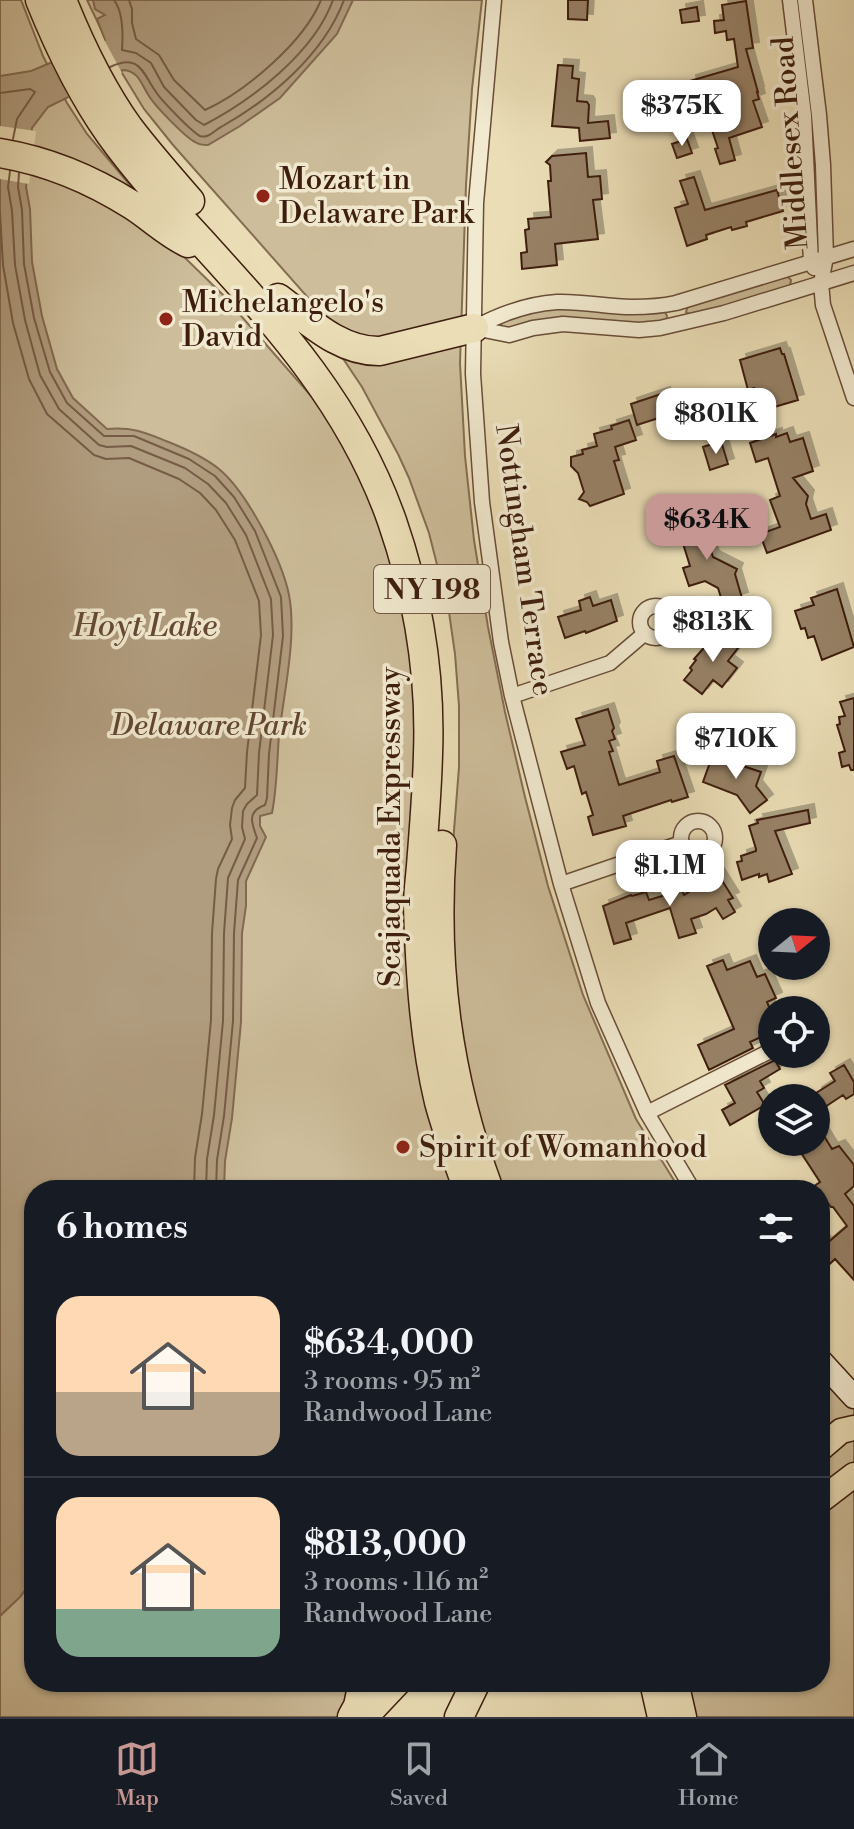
<!DOCTYPE html>
<meta charset="utf-8">
<style>
:root{--surface:#171b24;--page:#242831;--text:#f1f3f6;--muted:#9ea1a6;--line:#363941;--accent:#c59692}
body{margin:0;font-family:"Libre Bodoni",serif;background:var(--page);color:var(--text);height:100vh;display:flex;flex-direction:column;font-size:30px;white-space:nowrap}
*{box-sizing:border-box;margin:0}
p{font-size:26px;color:var(--muted)}
.icon{flex:none;width:44px;height:44px;fill:none;stroke:currentColor;stroke-width:2;stroke-linecap:round;stroke-linejoin:round}
.map{position:relative;flex:1;overflow:hidden}
.panel{position:absolute;left:24px;top:1180px;width:806px;height:512px;display:flex;flex-direction:column;background:var(--surface);border-radius:32px;box-shadow:0 2px 6px #0004}
.panel>*{flex:none}
.needle{width:52px;rotate:72deg}
.fabs{position:absolute;left:758px;top:908px;display:grid;gap:16px}
.fabs a{display:grid;place-items:center;width:72px;height:72px;border-radius:50%;background:var(--surface);box-shadow:0 2px 6px #0004;font-size:40px}
.price{position:absolute;translate:-50% -68px;padding:0 18px;border-radius:16px;background:#fff;color:#222;font-size:26px;line-height:52px;filter:drop-shadow(0 2px 4px #0008)}
.price::after{content:'';position:absolute;left:50%;top:48px;width:24px;height:18px;margin-left:-12px;background:inherit;clip-path:polygon(0 0,100% 0,50% 100%)}
.price.current{background:var(--accent);color:#111}
ul{padding:0;list-style:none}
li{display:flex;align-items:center;gap:24px;height:200px;padding:0 32px}
li+li{border-top:2px solid var(--line)}
li span{display:grid;place-items:center;flex:none;width:224px;height:160px;border-radius:24px;color:#555}
li>.icon{margin-inline-start:auto}
span .icon{width:96px;height:96px;fill:#fffc;stroke-width:1}
li b{font-size:34px}
h2{display:flex;justify-content:space-between;align-items:center;height:96px;padding:0 32px;font-size:34px}
.tab-bar{display:flex;justify-content:space-around;align-items:center;height:112px;border-top:2px solid var(--line);background:var(--surface);font-size:22px;color:var(--muted)}
.tab-bar a{display:grid;justify-items:center;gap:4px}
.tab-bar .current{color:var(--accent)}
.map>svg:first-child{display:block}
.green{fill:#cdbd9a;stroke:#856d54;stroke-width:2}
.water{fill:#b09c7e;stroke:#826951;stroke-width:2}
.pier{fill:#ebdeb7}
.lines{fill:none;stroke-linecap:round;stroke-linejoin:round}
.shore{stroke:#765c46;stroke-width:2}
.building{fill:#978166;stroke:#3d1d0e;stroke-width:2;filter:url(#shadow)}
.street-casing{stroke:#684d38;stroke-width:17}
.secondary-casing{stroke:#3d1d0e;stroke-width:25}
.primary-casing{stroke:#3d1d0e;stroke-width:27}
.highway-casing{stroke:#3d1d0e;stroke-width:31}
.street{stroke:#f2ead0;stroke-width:14}
.secondary{stroke:#f2ead0;stroke-width:22}
.primary{stroke:#ebdeb7;stroke-width:24}
.highway{stroke:#ebdeb7;stroke-width:28}
.poi-dot{fill:#8f2418;stroke:#f2ead0;stroke-width:3}
.labels{text-anchor:middle;stroke-width:7;stroke-linejoin:round;paint-order:stroke}
.shield{fill:#f2ead0;stroke:#735a48;stroke-width:2}
.shield-label{font-size:28px;font-weight:bold;fill:#3d1d0e}
.street-label{font-size:30px;fill:#3d1d0e;stroke:#f2ead0}
.poi-label{font-size:30px;fill:#3d1d0e;stroke:#f2ead0;text-anchor:start}
.park-label{font-size:30px;font-style:italic;fill:#614531;stroke:#f2ead0}
.water-label{font-size:32px;font-style:italic;fill:#654935;stroke:#f2ead0}
</style>
<div class="map">
<svg width="854" height="1717" viewBox="0 0 854 1717">
<defs>
<filter id="shadow"><feDropShadow dx="6" dy="-6" stdDeviation="0" flood-color="#0004"/></filter>
</defs>
<rect width="100%" height="100%" fill="#ebdeb7"/>
<filter id="stains"><feTurbulence type="fractalNoise" baseFrequency=".0025" numOctaves="4"/><feColorMatrix values="0 0 0 0 .2 0 0 0 0 .09 0 0 0 0 .02 0 0 0 .5 -.17"/></filter>
<radialGradient id="worn" r=".72"><stop offset=".6" stop-color="#630" stop-opacity="0"/><stop offset="1" stop-color="#630" stop-opacity=".3"/></radialGradient>
<path class="green" d="M0 0H21L43 56 67 103 87 134 145 203 175 248 222 294 312 397 336 432 371 499 392 558 412 651 456 1190H34V1682H358L344 1717H0Z
M87 0H482L472 89 466 185 460 363 465 456 474 540 488 627 505 712 525 797 548 886 583 995 636 1119 680 1190H502L486 1143 466 1064 456 1001 451 869 459 767V706L455 654 449 612 429 533 409 478 398 454 362 387 342 357 326 318 173 145 144 109 122 73Z
M786 275 791 280 790 286 695 317 686 312 688 306Z
M543 308 665 312 667 316 666 321 662 324H531L503 329 501 326 502 319Z
M820 1374 828 1385 854 1408V1717H694L683 1682H820Z"/>
<path class="water" d="M93 0H353L337 34 280 98 240 126 208 145C204 145 198 144 195 142 185 137 155 106 149 96 141 84 139 71 123 70L48 107 32 128 26 187 30 209 32 262 42 316 57 369 73 398 107 429C132 427 144 432 166 441 184 448 203 456 219 469 247 492 282 560 289 595 297 637 284 692 279 735 277 761 277 788 272 813L260 816V826L266 837 246 881V906L242 933 241 1022 232 1118 225 1161 224 1190H34V1578L20 1597 0 1616V76L31 71 105 40 97 19 105 15 95 9Z"/>
<path class="pier" d="M94 21 122 73 70 100 49 59 101 37Z
M0 126 36 131 29 184 0 179Z"/>
<g class="lines">
<path class="shore" d="M114 0C123 12 123 36 122 50L136 53 151 63 164 87 196 120 204 125C252 100 314 53 333 0
M129 0 132 9V23L136 39 159 55 174 80 205 110C245 92 304 42 321 0
M110 67C140 53 142 72 156 92 161 100 192 132 200 136 208 139 215 130 221 127 271 99 324 54 344 0
M0 93 30 89 35 92 17 119 13 139
M10 171 8 187 12 211 15 265 25 320 40 375 59 409 99 445 107 447 131 446 185 468 208 484 226 503 246 535 271 599 273 635 259 753 257 795 247 804 243 811 242 827 245 839 228 878 224 933 223 1021 214 1115 207 1159 206 1190
M19 173 18 187 22 210 24 264 34 318 50 372 67 403 104 436H134L189 459 215 476 234 497 255 531 281 597 283 636 269 754 267 798 265 805C246 812 252 824 257 838L238 880 234 933 233 1021 224 1116 217 1160 216 1190
M0 213 3 265 13 323 29 379 47 414 94 455 106 459 129 458 179 479 200 493 216 510 235 540 259 601 261 635 247 752 245 788 235 800 232 808 230 825 232 839 218 869 216 879 212 933 211 1020 202 1114 195 1158 194 1190"/>
</g>
<path class="building" d="M568 0H588L587 20 568 19Z
M746 1 753 48 746 49 758 92H757L759 99 753 101 762 127 729 138 735 160 720 164 715 149 718 148 710 124 730 117 720 85 692 93 690 81 738 67 734 39 727 40 726 31 715 33 714 21 724 20 722 5Z
M697 7 699 21 682 23 680 10Z
M558 65 573 66 572 78 579 79 577 101 587 102 589 105 588 123 608 121 610 138 580 141 579 128 552 126Z
M687 139 692 153 677 158 672 144Z
M586 153 588 177 600 176 602 199 593 200 598 239 555 244 557 265 522 269 521 253 527 252 525 230 529 229 528 219 551 217 548 181H551L550 165 546 162 552 156Z
M694 177 705 210 777 190 783 211 746 222 747 226 732 230 731 227 706 235 707 239 687 246 675 208 688 204 680 181Z
M780 348 782 354H784L798 400 764 410 761 401 758 402 754 388 748 390 740 360Z
M664 393 671 414 637 425 631 404Z
M629 420 636 440 615 447 619 460 614 461 624 494 590 506 587 502 579 499 584 492 578 473 571 466V457L583 454 582 450 597 446 594 434 612 429 611 426Z
M787 433 790 442 803 438 813 471 793 478 808 496 806 504 811 519 826 514 831 530 767 553 760 534 780 527 770 500 780 496 768 458 756 462 750 443 776 434V437Z
M721 441 728 464 710 470 703 447Z
M698 512 713 557 737 569 735 574 742 598 723 604 718 588 705 581 689 586 683 568 690 566 681 537 688 535 682 517Z
M837 589 854 647 822 660 814 636 808 638 805 628 801 629 795 611 814 605 811 598Z
M590 597 593 606 611 600 617 621 586 633 585 631 565 638 558 617 581 610 579 601Z
M718 632 738 648 728 661 737 668 722 687 713 680 702 694 684 680 692 670 690 668 696 660 694 659Z
M854 698V770H851L849 765 842 767 839 753 845 751 837 725 840 724 839 717 845 716 840 702Z
M608 709 614 728 612 731 615 739 609 741 613 751 609 752 619 785 660 772 657 761 674 756 688 797 672 802 671 800 623 816 626 826 593 835 588 817 593 815 586 792 582 794 574 766 567 769 561 752 585 745 576 719Z
M713 754 724 758 725 756 744 763 743 766 761 772 756 786 767 800 750 813 737 795 703 782Z
M808 810 810 823 775 831 792 874 769 882 767 874 759 877V874L742 880 737 862 742 861 741 856 756 851V849L749 826 758 823 757 820Z
M718 874 733 898 728 900 735 912 723 919 716 908 706 914 691 919 696 933 679 938 670 908 626 923 631 939 614 944 603 906 631 895 632 896 646 892 649 900 682 890 684 895Z
M723 960 727 970 750 961 757 977 765 974 776 998 767 1002 772 1014V1032L750 1042 753 1048 709 1070 698 1045 734 1029 707 966Z
M775 1060 780 1069 760 1081 764 1088 757 1092 765 1105 730 1125 722 1110 735 1103 725 1085Z
M844 1065 854 1082V1094L846 1099 843 1095 816 1113V1093L835 1081 830 1073Z
M816 1123 832 1149 839 1146 854 1165V1186L845 1194 854 1206V1280L835 1259 820 1273V1237L826 1244 847 1226 833 1207H831L827 1202 825 1203 820 1196V1190H815L813 1187 820 1182 794 1142H816Z"/>
<g class="lines">
<defs>
<path id="street" d="M494 0 476 203 473 374 482 502 501 642 512 696 561 884 598 1003 647 1113 693 1190
M790 0 804 115 811 262 814 268
M805 0 819 115 823 165 826 257 821 283 823 305 854 398
M474 328C500 314 527 304 557 302 583 301 607 307 632 307 647 307 662 306 676 303L854 249
M474 328 509 335 533 328 563 324 639 330 660 328 724 313 854 273
M640 622a16 16 0 1 1 32 0a16 16 0 1 1-32 0Z
M512 696 610 663 644 634
M681 838a17 17 0 1 1 34 0a17 17 0 1 1-34 0Z
M561 884 681 843
M647 1113 772 1050"/>
<path id="secondary" d="M820 1360 854 1397"/>
<path id="primary" d="M820 1449 841 1431 854 1428
M820 1501 854 1475
M366 1717 399 1682"/>
<path id="highway" d="M40 0C59 47 81 93 110 134 137 172 169 206 200 240 279 327 352 407 392 521 418 596 431 674 428 754 427 791 424 829 421 866 420 879 418 892 418 906 420 971 424 1039 439 1102 447 1132 458 1161 468 1190
M62 0C80 45 101 89 129 128 148 153 169 177 190 201
M0 153C48 161 91 179 132 205 151 217 168 234 188 243
M278 298C309 321 340 352 380 351L474 328
M442 845C433 965 447 1077 489 1190
M654 1682 662 1717
M674 1682 682 1717
M352 1717 358 1706 363 1682
M459 1717 476 1682"/>
</defs>
<use href="#street" class="street-casing"/>
<use href="#secondary" class="secondary-casing"/>
<use href="#primary" class="primary-casing"/>
<use href="#highway" class="highway-casing"/>
<use href="#street" class="street"/>
<use href="#secondary" class="secondary"/>
<use href="#primary" class="primary"/>
<use href="#highway" class="highway"/>
</g>
<g class="poi-dot">
<circle cx="263" cy="196" r="8"/>
<circle cx="166" cy="319" r="8"/>
<circle cx="403" cy="1147" r="8"/>
</g>
<g class="labels">
<rect class="shield" x="374" y="565" width="116" height="48" rx="6"/>
<g class="shield-label">
<text x="432" y="599">NY 198</text>
</g>
<g class="street-label">
<text transform="translate(790 143) rotate(-94)" y="10">Middlesex Road</text>
<text transform="translate(525 560) rotate(82)" y="10">Nottingham Terrace</text>
<text transform="translate(390 827) rotate(-90)" y="10">Scajaquada Expressway</text>
</g>
<g class="poi-label">
<text x="279" y="189">Mozart in<tspan x="279" dy="34">Delaware Park</tspan></text>
<text x="182" y="312">Michelangelo's<tspan x="182" dy="34">David</tspan></text>
<text x="419" y="1157">Spirit of Womanhood</text>
</g>
<g class="park-label">
<text x="209" y="735">Delaware Park</text>
</g>
<g class="water-label">
<text x="145" y="636">Hoyt Lake</text>
</g>
</g>
<rect width="100%" height="100%" filter="url(#stains)"/>
<rect width="100%" height="100%" fill="url(#worn)"/>
</svg>
<div class="fabs">
<a><svg class="needle" viewBox="-14 -14 28 28"><path d="M0-13l5 13h-10z" fill="#e53935"/><path d="M0 13l5-13h-10z" fill="#9ea1a6"/></svg></a>
<a><svg class="icon" aria-label="locate" viewBox="0 0 24 24"><circle cx="12" cy="12" r="6"/><path d="M12 2v4M12 18v4M2 12h4M18 12h4"/></svg></a>
<a><svg class="icon" aria-label="layers" viewBox="0 0 24 24"><path d="M12 4l9 5-9 5-9-5zM3 14l9 5 9-5"/></svg></a>
</div>
<b class="price" style="left:682px;top:148px">$375K</b>
<b class="price" style="left:716px;top:456px">$801K</b>
<b class="price current" style="left:707px;top:562px">$634K</b>
<b class="price" style="left:713px;top:664px">$813K</b>
<b class="price" style="left:736px;top:781px">$710K</b>
<b class="price" style="left:670px;top:908px">$1.1M</b>
<section class="panel">
<h2>6 homes<svg class="icon" aria-label="filters" viewBox="0 0 24 24"><path d="M4 7h16M4 17h16"/><circle cx="9" cy="7" r="2"/><circle cx="15" cy="17" r="2"/></svg></h2>
<ul>
<li><span style="background:linear-gradient(#ffd9b3 60%,#b9a48a 0)"><svg class="icon" aria-label="home" viewBox="0 0 24 24"><path d="M3 11l9-7 9 7M6 9v11h12V9"/></svg></span><div><b>$634,000</b><p>3 rooms · 95 m²</p><p>Randwood Lane</p></div></li>
<li><span style="background:linear-gradient(#ffd9b3 70%,#7fa58c 0)"><svg class="icon" aria-label="home" viewBox="0 0 24 24"><path d="M3 11l9-7 9 7M6 9v11h12V9"/></svg></span><div><b>$813,000</b><p>3 rooms · 116 m²</p><p>Randwood Lane</p></div></li>
</ul>
</section>
</div>
<nav class="tab-bar">
<a class="current"><svg class="icon" aria-label="map" viewBox="0 0 24 24"><path d="M3 6l6-2 6 2 6-2v14l-6 2-6-2-6 2zM9 4v14M15 6v14"/></svg>Map</a>
<a><svg class="icon" aria-label="saved" viewBox="0 0 24 24"><path d="M7 4h10v16l-5-4-5 4z"/></svg>Saved</a>
<a><svg class="icon" aria-label="home" viewBox="0 0 24 24"><path d="M3 11l9-7 9 7M6 9v11h12V9"/></svg>Home</a>
</nav>
